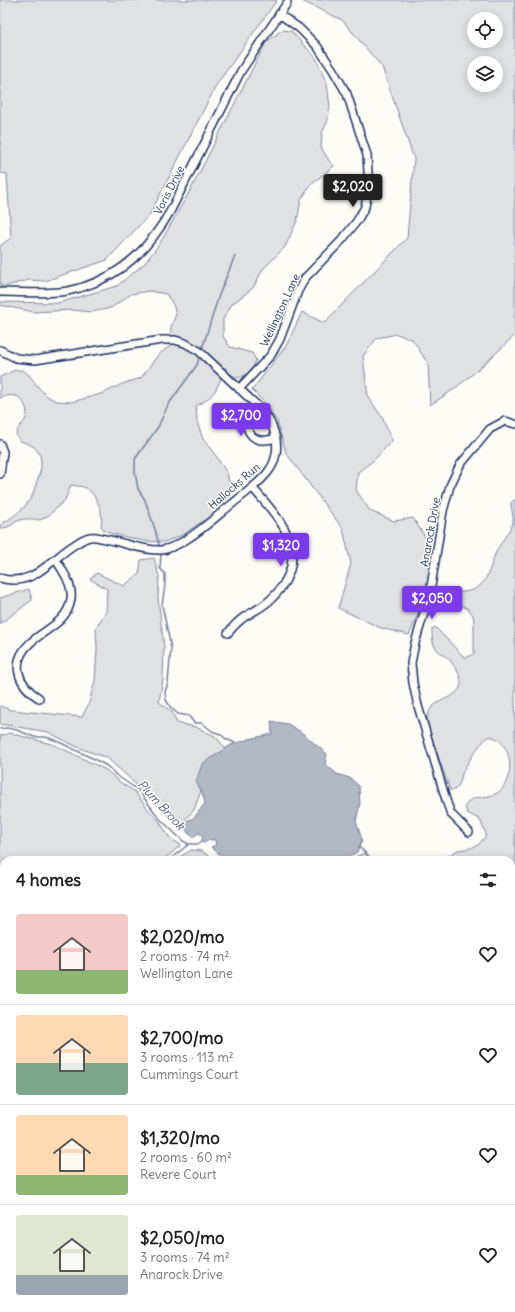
<!DOCTYPE html>
<meta charset="utf-8">
<style>
:root{--surface:#fff;--page:#f2f2f2;--text:#202124;--muted:#757577;--line:#e0e0e0;--accent:#7c3aed}
body{margin:0;font-family:Delius,sans-serif;background:var(--page);color:var(--text);height:100vh;display:flex;flex-direction:column;font-size:15px;white-space:nowrap}
*{box-sizing:border-box;margin:0}
p{font-size:13px;color:var(--muted)}
.icon{flex:none;width:22px;height:22px;fill:none;stroke:currentColor;stroke-width:2;stroke-linecap:round;stroke-linejoin:round}
.map{position:relative;flex:1;overflow:hidden}
.details{position:absolute;left:0px;top:856px;width:515px;height:456px;display:flex;flex-direction:column;background:var(--surface);border-radius:12px 12px 0 0;box-shadow:0 2px 10px #0003}
.details>*{flex:none}
.fabs{position:absolute;left:467px;top:12px;display:grid;gap:8px}
.fabs a{display:grid;place-items:center;width:36px;height:36px;border-radius:50%;background:var(--surface);box-shadow:0 2px 10px #0003;font-size:20px}
.price{position:absolute;translate:-50% -34px;padding:0 9px;border-radius:4px;background:var(--accent);color:#fff;font-size:13px;line-height:26px;filter:drop-shadow(0 1px 2px #0008)}
.price::after{content:'';position:absolute;left:50%;top:24px;width:12px;height:9px;margin-left:-6px;background:inherit;clip-path:polygon(0 0,100% 0,50% 100%)}
.price.on{background:#222;color:#fff}
ul{padding:0;list-style:none}
li{display:flex;align-items:center;gap:12px;height:100px;padding:0 16px}
li+li{border-top:1px solid var(--line)}
li span{display:grid;place-items:center;flex:none;width:112px;height:80px;border-radius:4px;color:#555}
li>.icon{margin-inline-start:auto}
span .icon{width:48px;height:48px;fill:#fffc;stroke-width:1}
li b{font-size:17px}
h2{display:flex;justify-content:space-between;align-items:center;height:48px;padding:0 16px;font-size:17px}
.map>svg:first-child{display:block}
.green{fill:#e0e1e3;stroke:#7e88a0;fill-rule:evenodd}
.water{fill:#b3b8c5;stroke:#76819c}
.lines{fill:none;stroke-linecap:round;stroke-linejoin:round}
.stream{stroke:#76819c;stroke-width:1.5}
.minor-casing{stroke:#1b2f5e;stroke-width:10}
.minor{stroke:#fdfcf7;stroke-width:7}
.labels{text-anchor:middle;stroke-width:3;stroke-linejoin:round;paint-order:stroke}
.street-label{font-size:11px;fill:#1b2f5e;stroke:#fdfcf7}
.water-label{font-size:12px;font-style:italic;fill:#49587d;stroke:#fdfcf7}
</style>
<div class="map">
<svg width="515" height="1312" viewBox="0 0 515 1312">
<rect width="100%" height="100%" fill="#fdfcf7"/>
<filter id="ink" filterUnits="userSpaceOnUse"><feTurbulence type="fractalNoise" baseFrequency=".025" numOctaves="2"/><feDisplacementMap in="SourceGraphic" scale="8" xChannelSelector="R" yChannelSelector="G"/><feConvolveMatrix kernelMatrix="1 2 1 2 8 2 1 2 1" color-interpolation-filters="sRGB"/></filter>
<g filter="url(#ink)">
<path class="green" d="M0 0H277L217 84 150 214 107 260 45 281 29 280 6 286H0V247L1 245 11 238 7 174 0 173Z
M300 0H515V335C489 360 462 386 430 405L428 364 413 340 397 334 377 338 363 356 368 397 382 417 392 441 373 461 358 472 356 490 370 511 394 521 413 518 429 543 433 556 426 595 409 635 381 628 338 608 351 564 343 529 286 453 277 421 264 402 252 390 286 346 302 312 324 323 407 238 414 159 382 67 342 20ZM474 19H496V41H474ZM474 63H496V85H474Z
M282 30 291 31 316 58 327 84 330 106 327 123 322 133 321 147 329 161 334 166 311 184 301 200 297 221 285 247 263 269 253 288 232 304 223 319V336L230 347 252 353 256 360C253 369 247 376 237 378L229 373 225 367C217 388 217 395 196 406L197 422 203 439 216 456 227 473 230 486 229 497 216 512 184 534 165 542 144 541 113 534 104 530 101 526C104 512 97 494 84 487 80 486 75 486 71 485L65 500 49 515 40 520C34 519 27 518 20 520 11 523 13 528 0 528V525C11 518 21 512 29 501 33 497 34 490 36 484 44 464 45 447 20 441L16 435C19 424 23 425 26 418 29 411 24 399 16 396 11 395 4 396 0 398V377L15 370H23L29 375 39 388 47 396 56 401 72 402 104 393 122 384 141 378 158 355 170 346 171 327 176 314 173 304 166 294 149 291 131 294 111 308 92 312 72 310 34 312 0 305V302L58 303 117 286 145 263 160 243 191 189 266 42Z
M514 500H515V933L511 930V860H436L448 856 458 850 471 848 478 845 485 837 486 834 481 822 479 819 467 813 465 807C473 787 501 810 509 773 511 764 509 753 504 746 501 741 496 736 489 737 482 739 467 764 463 771 461 776 461 782 458 786 457 788 455 789 454 790H450L427 724C428 721 427 718 428 715 432 697 458 701 461 684 462 675 453 664 447 657 443 654 438 652 435 647 432 642 432 635 432 629L435 627 464 657H468L474 653V622L473 615 469 610 446 594 448 591C463 594 480 592 487 576 491 568 492 560 496 552 501 542 508 533 513 523 514 516 511 510 511 503Z
M154 558 159 576 158 598 164 647 163 679 159 702 172 712 177 723 196 727 215 736 226 749 202 788 194 810 179 826 125 774 107 758 77 747 48 732 0 724V706L11 710 82 717 89 703 95 681 97 649 96 628 106 611 107 589 90 579 97 573 124 586 139 574 141 560Z
M29 589 32 600 0 624V598Z
M10 733 55 745 106 770 121 783 135 792 147 808 159 821 170 838 181 845 163 860H4V965L0 969V736Z
M191 850 202 851 214 860H175Z
M365 853 371 860H348Z
M511 943 515 947V1135L511 1138Z
M4 977V1003L0 999V984Z
M4 1064V1271H0V1067Z
M515 1177V1203L511 1200V1180Z
M515 1253V1310L511 1308V1256Z
M38 1308H67L64 1312H41Z
M473 1308H500L492 1312H477Z"/>
<path class="water" d="M271 721 288 724 301 732 327 754 325 764 337 774 350 778 359 786 360 804 356 821 362 840 357 852 342 860H226L211 847 216 845 215 840H209L204 843 201 842 203 836 199 833 192 837 188 833 184 825 186 821 194 818 205 803 202 792 196 782 202 764 231 745 249 739 272 734Z"/>
<g class="lines">
<path class="stream" d="M202 349 219 295 235 256
M159 545 155 529 145 500 138 489 135 472V459L158 427 168 405 197 365 199 358
M161 554 160 568 165 574V585L162 605 171 648 168 683 165 692 166 700 171 708 178 714 189 716 194 723H202L212 731 220 734 226 739 235 743
M0 729 7 728 17 730 34 737H46L57 741 94 759 107 766 116 775 138 790 159 818 183 841 189 844H198L201 842
M359 847 373 860
M170 859 189 844
M511 938 515 941
M0 974 4 968"/>
<defs>
<path id="minor" d="M0 292C19 292 40 294 59 292 67 292 75 289 83 287 124 274 150 247 171 210L241 71 287 3
M0 350 16 358 35 360 162 340H175L185 343 199 351 264 412C273 424 280 443 275 458 274 463 271 468 268 472 259 484 244 494 232 504 217 516 203 529 187 539 179 544 170 549 162 550 143 551 123 542 105 539 100 538 95 536 90 537 84 538 79 542 74 545 50 560 33 588 0 578
M239 389 271 355 280 339 298 291 305 278 342 240 357 221 365 207 368 190V172L367 155 347 94 333 70 317 46 299 28 279 14
M256 404 251 409 246 423C249 440 260 443 276 438
M0 444 3 452 0 474
M228 633C233 627 237 622 243 618 252 612 261 608 269 601 279 592 288 580 291 566 297 533 271 510 252 487
M39 698C17 684 10 662 30 643 45 629 68 622 71 599 73 585 63 571 56 560
M469 832 451 814 447 803 418 706 413 683 411 663 415 643 430 593 443 511 450 486 460 465 490 429 505 421 515 424
M511 1210 515 1214
M389 1308 393 1312
M70 1312 75 1308"/>
</defs>
<use href="#minor" class="minor-casing"/>
<use href="#minor" class="minor"/>
</g>
</g>
<g class="labels">
<g class="street-label">
<text transform="translate(169 190) rotate(-63)" y="4">Voris Drive</text>
<text transform="translate(280 310) rotate(-65)" y="4">Wellington Lane</text>
<text transform="translate(234 486) rotate(-41)" y="4">Hallocks Run</text>
<text transform="translate(430 532) rotate(-80)" y="4">Anarock Drive</text>
</g>
<g class="water-label">
<text transform="translate(161 805) rotate(47)" y="4">Plum Brook</text>
</g>
</g>
</svg>
<div class="fabs">
<a><svg class="icon" aria-label="locate" viewBox="0 0 24 24"><circle cx="12" cy="12" r="6"/><path d="M12 2v4M12 18v4M2 12h4M18 12h4"/></svg></a>
<a><svg class="icon" aria-label="layers" viewBox="0 0 24 24"><path d="M12 4l9 5-9 5-9-5zM3 14l9 5 9-5"/></svg></a>
</div>
<b class="price on" style="left:353px;top:208px">$2,020</b>
<b class="price" style="left:241px;top:437px">$2,700</b>
<b class="price" style="left:281px;top:567px">$1,320</b>
<b class="price" style="left:432px;top:620px">$2,050</b>
<section class="details">
<h2>4 homes<svg class="icon" aria-label="filters" viewBox="0 0 24 24"><path d="M4 7h16M4 17h16"/><circle cx="9" cy="7" r="2"/><circle cx="15" cy="17" r="2"/></svg></h2>
<ul>
<li><span style="background:linear-gradient(#f6c9c9 70%,#8fb573 0)"><svg class="icon" aria-label="home" viewBox="0 0 24 24"><path d="M3 11l9-7 9 7M6 9v11h12V9"/></svg></span><div><b>$2,020/mo</b><p>2 rooms · 74 m²</p><p>Wellington Lane</p></div><svg class="icon" aria-label="heart" viewBox="0 0 24 24"><path d="M12 20l-8-8c-3-5 5-10 8-4 3-6 11-1 8 4z"/></svg></li>
<li><span style="background:linear-gradient(#ffd9b3 60%,#7fa58c 0)"><svg class="icon" aria-label="home" viewBox="0 0 24 24"><path d="M3 11l9-7 9 7M6 9v11h12V9"/></svg></span><div><b>$2,700/mo</b><p>3 rooms · 113 m²</p><p>Cummings Court</p></div><svg class="icon" aria-label="heart" viewBox="0 0 24 24"><path d="M12 20l-8-8c-3-5 5-10 8-4 3-6 11-1 8 4z"/></svg></li>
<li><span style="background:linear-gradient(#ffd9b3 75%,#8fb573 0)"><svg class="icon" aria-label="home" viewBox="0 0 24 24"><path d="M3 11l9-7 9 7M6 9v11h12V9"/></svg></span><div><b>$1,320/mo</b><p>2 rooms · 60 m²</p><p>Revere Court</p></div><svg class="icon" aria-label="heart" viewBox="0 0 24 24"><path d="M12 20l-8-8c-3-5 5-10 8-4 3-6 11-1 8 4z"/></svg></li>
<li><span style="background:linear-gradient(#dfe7d0 75%,#9aa5b1 0)"><svg class="icon" aria-label="home" viewBox="0 0 24 24"><path d="M3 11l9-7 9 7M6 9v11h12V9"/></svg></span><div><b>$2,050/mo</b><p>3 rooms · 74 m²</p><p>Anarock Drive</p></div><svg class="icon" aria-label="heart" viewBox="0 0 24 24"><path d="M12 20l-8-8c-3-5 5-10 8-4 3-6 11-1 8 4z"/></svg></li>
</ul>
</section>
</div>
